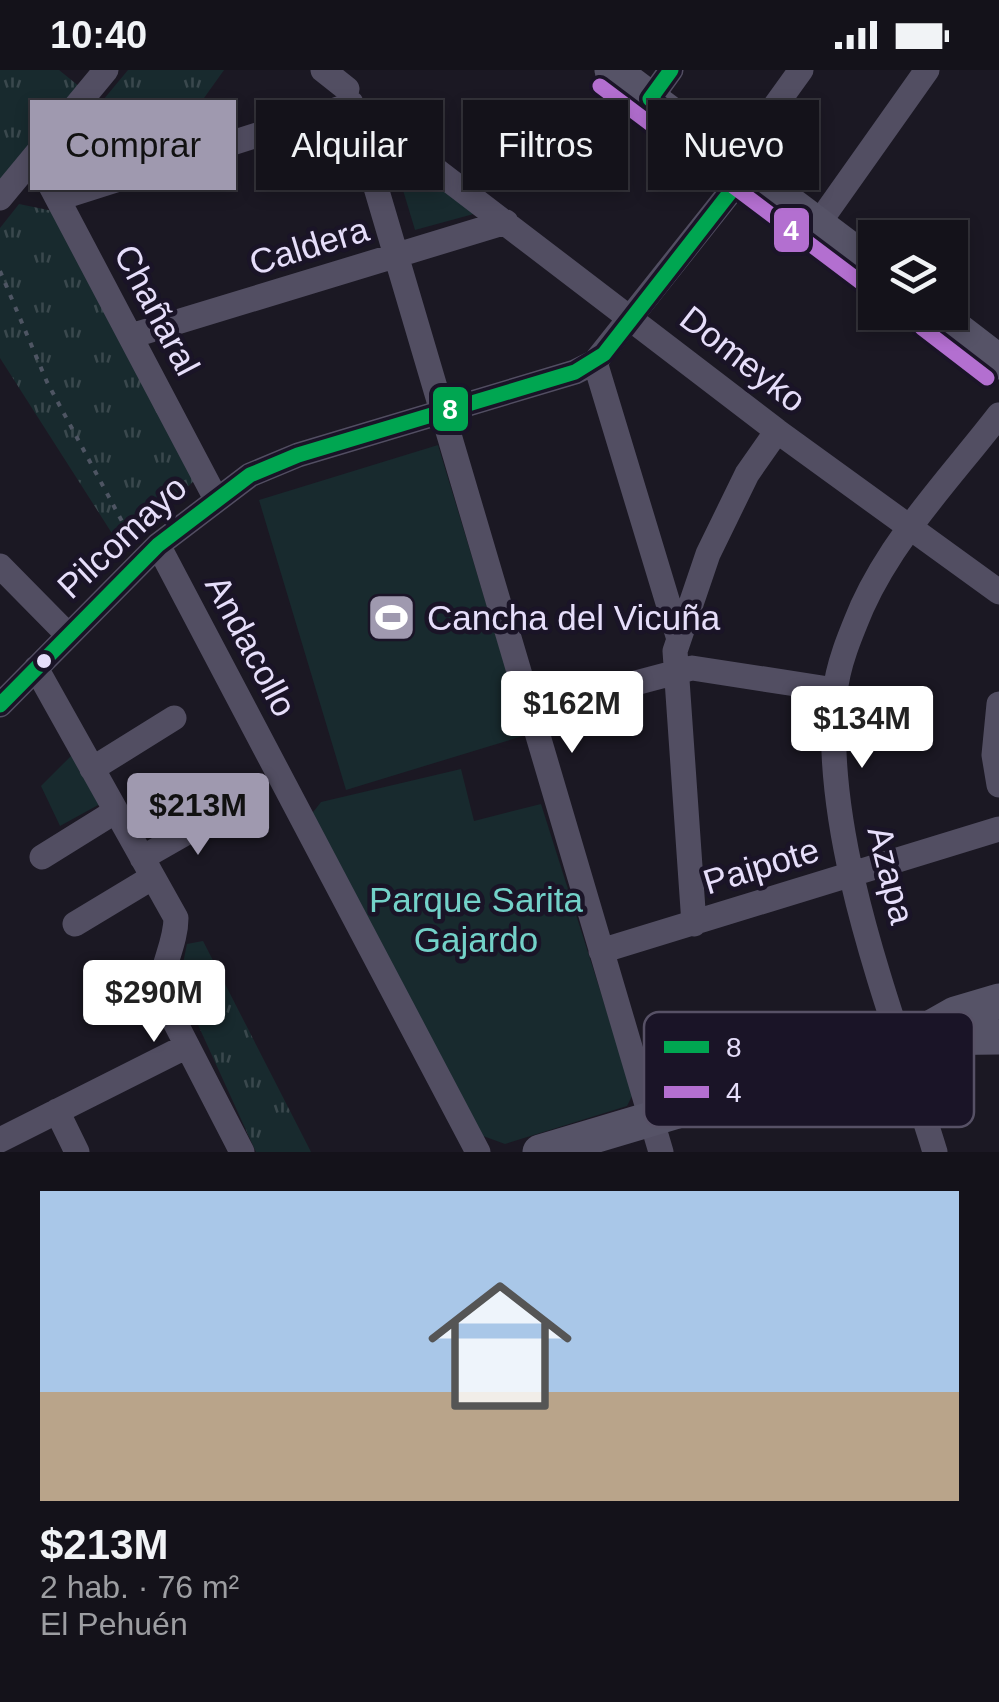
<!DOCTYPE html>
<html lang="es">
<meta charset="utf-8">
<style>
:root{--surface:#14121a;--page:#1d1b23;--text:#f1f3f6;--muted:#9d9ea2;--line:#333239;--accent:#9f99af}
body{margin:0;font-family:Arial,sans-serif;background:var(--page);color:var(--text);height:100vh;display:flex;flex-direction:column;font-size:38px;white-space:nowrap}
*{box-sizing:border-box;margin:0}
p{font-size:32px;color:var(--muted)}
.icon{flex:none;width:55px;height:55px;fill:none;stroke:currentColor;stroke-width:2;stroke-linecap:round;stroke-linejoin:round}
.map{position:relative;height:1082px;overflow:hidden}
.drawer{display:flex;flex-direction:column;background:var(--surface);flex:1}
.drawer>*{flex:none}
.top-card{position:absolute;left:30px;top:30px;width:940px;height:90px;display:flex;gap:20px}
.controls{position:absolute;left:858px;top:150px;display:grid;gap:20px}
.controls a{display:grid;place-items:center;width:110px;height:110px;border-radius:0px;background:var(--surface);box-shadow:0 5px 15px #0003,0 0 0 2px var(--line);font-size:50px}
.price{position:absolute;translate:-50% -85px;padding:0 22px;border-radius:10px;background:#fff;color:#222;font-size:32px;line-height:65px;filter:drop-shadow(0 2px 5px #0008)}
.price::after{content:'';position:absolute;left:50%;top:60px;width:30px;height:22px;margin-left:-15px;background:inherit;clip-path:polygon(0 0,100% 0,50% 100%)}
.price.selected{background:var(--accent);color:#111}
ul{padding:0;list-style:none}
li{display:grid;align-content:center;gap:20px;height:530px;padding:0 40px}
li+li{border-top:2px solid var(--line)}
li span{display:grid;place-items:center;height:310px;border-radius:0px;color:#555}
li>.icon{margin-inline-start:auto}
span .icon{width:180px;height:180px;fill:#fffc;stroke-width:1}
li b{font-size:42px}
.pill{padding:0 35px;border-radius:0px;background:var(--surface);box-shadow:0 5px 15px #0003,0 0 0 2px var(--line);font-size:35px;line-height:90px}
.pill.selected{background:var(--accent);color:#111}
.status{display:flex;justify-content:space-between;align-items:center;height:70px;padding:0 50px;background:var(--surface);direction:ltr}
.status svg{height:28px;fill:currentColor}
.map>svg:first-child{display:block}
.grass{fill:url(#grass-tufts)}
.park{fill:#182a2e}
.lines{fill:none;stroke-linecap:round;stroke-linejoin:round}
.path{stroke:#4e5563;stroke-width:4;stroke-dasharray:5 8;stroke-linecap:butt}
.street{stroke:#524e62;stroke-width:25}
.secondary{stroke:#565367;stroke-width:35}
.bus-1-casing{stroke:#1a1427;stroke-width:22}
.bus-2-casing{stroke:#1a1427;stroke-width:22}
.bus-1{stroke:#00a651;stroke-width:15}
.bus-2{stroke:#b36fd0;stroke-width:15}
.bus-dot{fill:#e6defa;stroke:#1a1427;stroke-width:4}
.labels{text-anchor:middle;stroke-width:9;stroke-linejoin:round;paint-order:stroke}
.street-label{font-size:35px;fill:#e6defa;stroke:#1a1427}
.poi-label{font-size:35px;fill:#e6defa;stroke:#1a1427;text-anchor:start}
.park-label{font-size:35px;fill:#73d2c9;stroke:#1a1427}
.key{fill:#1a1427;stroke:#575166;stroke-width:2.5}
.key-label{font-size:28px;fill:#e6defa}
.line-badge{stroke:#1a1427;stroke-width:4}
.badge-label{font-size:28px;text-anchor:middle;font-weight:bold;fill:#fff}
</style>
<div class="status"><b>10:40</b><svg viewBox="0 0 49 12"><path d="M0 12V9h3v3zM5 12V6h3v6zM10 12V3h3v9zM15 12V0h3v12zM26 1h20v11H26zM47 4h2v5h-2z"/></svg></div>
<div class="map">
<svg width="999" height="1082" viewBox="0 0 999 1082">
<defs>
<pattern id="grass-tufts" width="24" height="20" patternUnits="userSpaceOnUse" patternTransform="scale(2.5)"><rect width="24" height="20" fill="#182a2e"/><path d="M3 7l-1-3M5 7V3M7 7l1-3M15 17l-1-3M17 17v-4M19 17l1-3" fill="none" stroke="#3a484d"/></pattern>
</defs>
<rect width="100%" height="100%" fill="#1b1823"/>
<path class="grass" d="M0 0H59L80 17 0 113Z
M128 0H224L164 84 63 116 55 88Z
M19 134 53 141 197 408 122 479 0 288V158Z
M203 871 311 1082H256L179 913 187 874Z"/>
<path class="park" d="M384 57 492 139 415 160Z
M438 375 526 665 346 720 259 430Z
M74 683 100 734 60 756 41 716Z
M461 699 474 751 541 734 633 1024 627 1036 505 1074 483 1066 310 746 321 732Z"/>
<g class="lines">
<path class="path" d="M773 76 799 93 798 107
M0 201 47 312 131 468"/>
<path class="street" d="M323 0 347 19
M650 29 671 0
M351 33 661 1082
M35 86 215 427
M734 93 801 0
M0 128 106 0
M59 128 351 35 777 361 999 522
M818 154 927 0
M131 266 506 152
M595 292 678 566
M158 475 478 1082
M0 496 68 565
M36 598 176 848C176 875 159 900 161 925L242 1082
M999 634 994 685 999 715
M0 635 158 475 250 405 298 385 575 302 595 292 746 102
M530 641 692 598 835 620
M92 699 174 648
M42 787 116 741
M142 788 226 740
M75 854 153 807
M694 854 675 581 708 484 747 404 777 361
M601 881 999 759
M57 1041 77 1082
M0 1070 185 977
M935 1082C892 941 822 772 835 624 837 596 851 563 862 537 894 466 952 406 999 345"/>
<path class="secondary" d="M612 0 875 198
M934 242 999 292
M915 968 999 967
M540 1082 902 974 955 944 999 931"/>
<defs>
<path id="bus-1" d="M0 635 158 475 250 405 298 385 575 302 604 284 746 102 650 29 671 0"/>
<path id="bus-2" d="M600 16 863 214
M922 258 987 308"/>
</defs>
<use href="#bus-1" class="bus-1-casing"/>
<use href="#bus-2" class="bus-2-casing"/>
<use href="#bus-1" class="bus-1"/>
<use href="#bus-2" class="bus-2"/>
</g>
<defs>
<symbol id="stadium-square" viewBox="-11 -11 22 22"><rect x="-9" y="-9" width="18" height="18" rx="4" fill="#9f99af" stroke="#1a1427"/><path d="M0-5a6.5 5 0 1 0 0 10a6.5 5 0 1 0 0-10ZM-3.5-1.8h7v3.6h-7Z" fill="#fff"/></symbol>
</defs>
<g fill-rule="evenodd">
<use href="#stadium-square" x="364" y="520" width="55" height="55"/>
</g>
<circle class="bus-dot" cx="44" cy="591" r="9"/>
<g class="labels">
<g class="street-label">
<text transform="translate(309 176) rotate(-17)" y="12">Caldera</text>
<text transform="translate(157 240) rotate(62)" y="12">Chañaral</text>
<text transform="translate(743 289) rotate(38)" y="12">Domeyko</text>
<text transform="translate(122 467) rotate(-43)" y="12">Pilcomayo</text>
<text transform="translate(251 576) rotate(62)" y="12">Andacollo</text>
<text transform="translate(761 796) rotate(-17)" y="12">Paipote</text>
<text transform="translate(891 805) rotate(76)" y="12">Azapa</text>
</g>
<g class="poi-label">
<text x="427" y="560">Cancha del Vicuña</text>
</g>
<g class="park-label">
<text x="476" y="842">Parque Sarita<tspan x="476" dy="40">Gajardo</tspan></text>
</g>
</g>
<rect x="644" y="942" width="330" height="115" rx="15" class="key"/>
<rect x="664" y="971" width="45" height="12" fill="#00a651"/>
<rect x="664" y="1016" width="45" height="12" fill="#b36fd0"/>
<g class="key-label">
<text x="726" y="987">8</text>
<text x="726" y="1032">4</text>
</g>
<g class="line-badge">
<rect x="772" y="136" width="39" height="48" rx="10" fill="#b36fd0"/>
<rect x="431" y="315" width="39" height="48" rx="10" fill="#00a651"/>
</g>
<g class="badge-label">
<text x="791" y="170">4</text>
<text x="450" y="349">8</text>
</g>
</svg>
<div class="controls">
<a><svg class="icon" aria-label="layers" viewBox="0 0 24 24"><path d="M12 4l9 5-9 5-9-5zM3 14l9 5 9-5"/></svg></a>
</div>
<b class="price" style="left:572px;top:686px">$162M</b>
<b class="price" style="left:862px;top:701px">$134M</b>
<b class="price selected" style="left:198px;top:788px">$213M</b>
<b class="price" style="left:154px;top:975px">$290M</b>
<div class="top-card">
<a class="pill selected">Comprar</a>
<a class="pill">Alquilar</a>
<a class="pill">Filtros</a>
<a class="pill">Nuevo</a>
</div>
</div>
<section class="drawer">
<ul>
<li><span style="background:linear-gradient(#a9c7e8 65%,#b9a48a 0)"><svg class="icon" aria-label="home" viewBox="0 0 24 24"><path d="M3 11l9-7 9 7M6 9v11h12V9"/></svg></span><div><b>$213M</b><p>2 hab. · 76 m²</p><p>El Pehuén</p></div></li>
</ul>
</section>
